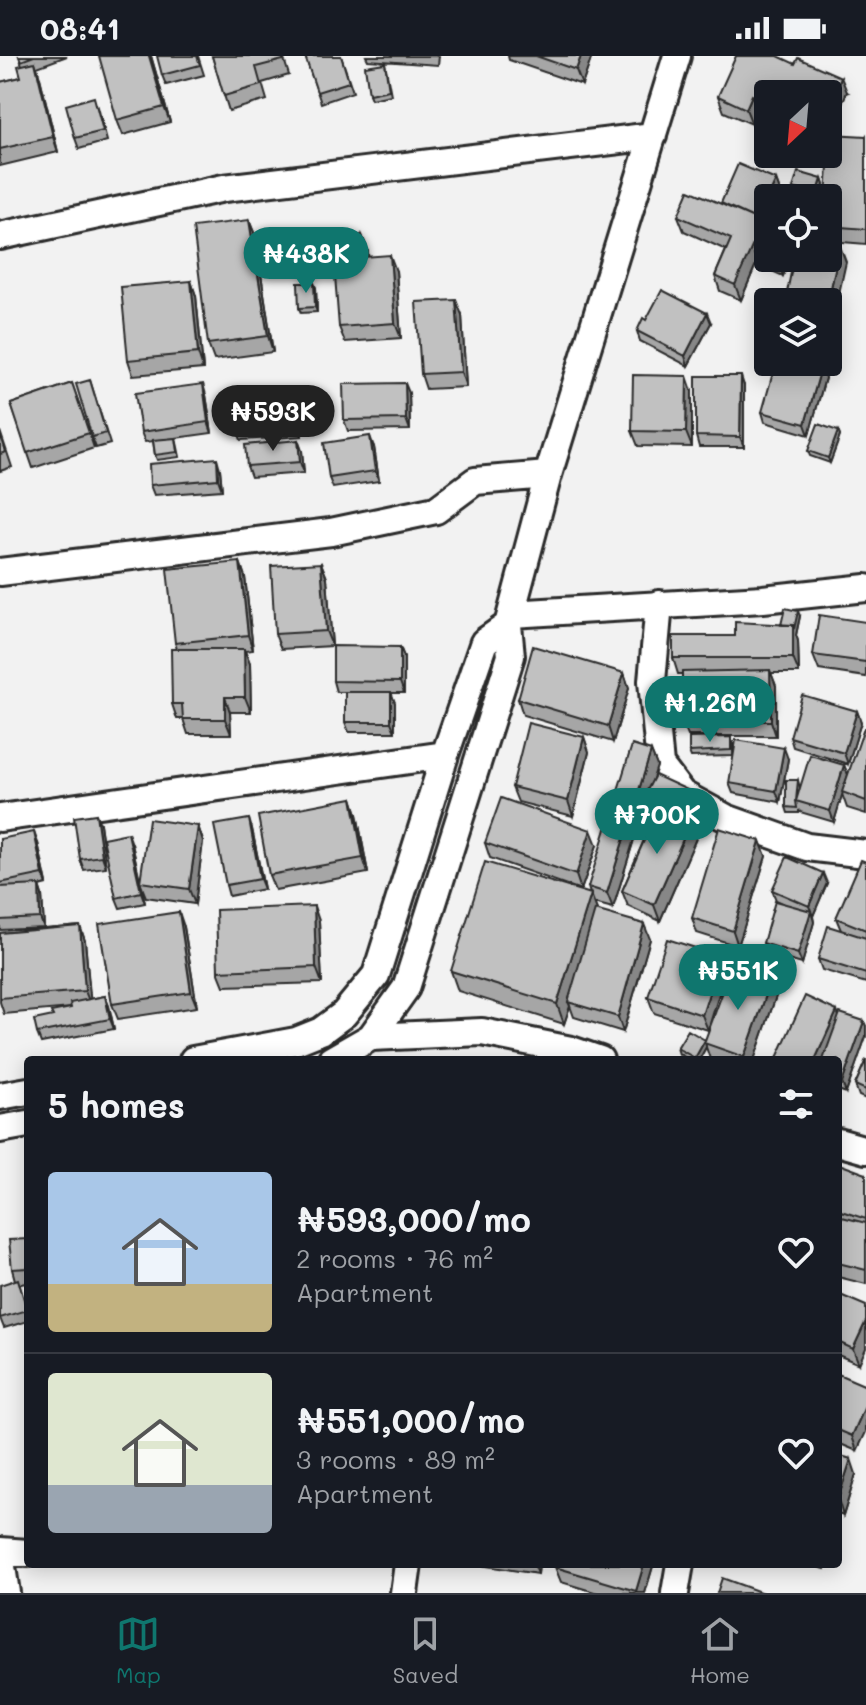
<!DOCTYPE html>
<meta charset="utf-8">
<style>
:root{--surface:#171b24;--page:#242831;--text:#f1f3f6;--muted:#9ea1a6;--line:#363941;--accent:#0f766e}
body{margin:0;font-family:Mali,sans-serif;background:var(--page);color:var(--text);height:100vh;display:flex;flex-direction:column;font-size:30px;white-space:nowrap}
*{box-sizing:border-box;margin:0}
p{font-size:26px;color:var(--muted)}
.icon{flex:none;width:44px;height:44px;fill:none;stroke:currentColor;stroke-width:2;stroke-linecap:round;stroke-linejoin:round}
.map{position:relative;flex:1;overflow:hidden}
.drawer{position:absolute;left:24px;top:1000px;width:818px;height:512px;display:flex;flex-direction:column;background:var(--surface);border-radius:8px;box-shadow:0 4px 20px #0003}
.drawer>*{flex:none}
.needle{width:52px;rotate:206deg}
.tools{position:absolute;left:754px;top:24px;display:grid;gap:16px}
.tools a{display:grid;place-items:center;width:88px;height:88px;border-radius:8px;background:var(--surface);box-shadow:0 4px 20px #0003;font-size:40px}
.price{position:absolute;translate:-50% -68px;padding:0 18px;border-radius:28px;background:var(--accent);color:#fff;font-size:26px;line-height:52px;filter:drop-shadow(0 2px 4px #0008)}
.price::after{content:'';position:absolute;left:50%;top:48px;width:24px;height:18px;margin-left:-12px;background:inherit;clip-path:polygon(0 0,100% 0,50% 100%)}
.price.on{background:#222;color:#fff}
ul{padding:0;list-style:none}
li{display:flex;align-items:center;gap:24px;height:200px;padding:0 24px}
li+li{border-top:2px solid var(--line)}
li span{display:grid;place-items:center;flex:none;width:224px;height:160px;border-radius:8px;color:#555}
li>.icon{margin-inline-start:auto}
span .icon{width:96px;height:96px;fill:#fffc;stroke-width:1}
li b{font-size:34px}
h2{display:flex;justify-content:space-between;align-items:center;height:96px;padding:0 24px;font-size:34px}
.status{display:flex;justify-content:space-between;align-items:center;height:56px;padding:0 40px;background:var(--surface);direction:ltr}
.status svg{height:22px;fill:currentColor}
.tab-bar{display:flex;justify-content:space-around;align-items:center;height:112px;border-top:2px solid var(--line);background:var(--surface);font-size:22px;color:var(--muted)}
.tab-bar a{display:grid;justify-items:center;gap:4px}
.tab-bar .on{color:var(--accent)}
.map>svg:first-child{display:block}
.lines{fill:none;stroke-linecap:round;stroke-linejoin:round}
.street-casing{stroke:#2b2b2b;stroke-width:32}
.street{stroke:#fff;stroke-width:26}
.wall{fill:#a6a6a6;stroke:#2b2b2b;stroke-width:2}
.shaded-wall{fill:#878787;stroke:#2b2b2b;stroke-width:2}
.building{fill:#c1c1c1;stroke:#2b2b2b;stroke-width:2}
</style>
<div class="status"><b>08:41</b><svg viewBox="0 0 49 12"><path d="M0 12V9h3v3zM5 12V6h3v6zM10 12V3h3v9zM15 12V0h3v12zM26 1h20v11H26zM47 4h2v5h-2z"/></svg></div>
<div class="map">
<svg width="866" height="1537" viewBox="0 0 866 1537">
<rect width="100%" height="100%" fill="#f2f2f2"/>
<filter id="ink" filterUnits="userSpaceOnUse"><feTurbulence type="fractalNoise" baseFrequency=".0125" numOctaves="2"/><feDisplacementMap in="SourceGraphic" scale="16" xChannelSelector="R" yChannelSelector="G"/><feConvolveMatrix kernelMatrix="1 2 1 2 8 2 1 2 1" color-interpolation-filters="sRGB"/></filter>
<g filter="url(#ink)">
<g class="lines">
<defs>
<path id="street" d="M0 180 224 132 653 80
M0 516 331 476 436 454 475 425 548 419
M659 548 652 625 660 709 682 738 726 762 807 791 866 798
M511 558 763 543 866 532
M0 762 445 699
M371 981 482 976 571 994 600 1004
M193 1004 296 985 321 975 344 958 376 919 445 699 484 586 508 569
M331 1004 371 981 406 932 511 600 508 569 548 419 677 0
M0 1040 28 1035
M0 1073 28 1068
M838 1086 866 1094
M0 1495 28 1497
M0 1498 6 1537
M404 1537 408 1508
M675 1537 680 1508"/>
</defs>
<use href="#street" class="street-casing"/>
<use href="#street" class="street"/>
</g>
<path class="wall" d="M19 0H67L37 11 40 22 58 96 0 110V26L21 21 22 9Z
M151 0 170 66 123 79 117 64Z
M198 0 204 19 166 29 162 19Z
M212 0H283L289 19 262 27 267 44 229 55Z
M305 0H341L353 36 321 47Z
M366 0H439L438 9 368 4Z
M508 0H592L582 29 509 4Z
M385 7 391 39 371 43 369 38Z
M795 8 847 36 768 38V58L758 54 752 68 724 56 718 40Z
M98 51 107 85 79 93 75 82Z
M866 80V188L830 185 828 180V142Z
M804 98H819L817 104Z
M822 123 824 129 820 142H811L795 138 793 132Z
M776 124 780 135 768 142V161L764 170 765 173 790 202 783 220 758 209 757 206 741 244 720 235 715 220 726 194 684 175 678 160 721 148Z
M249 164 255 179 273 296 214 304 208 288Z
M362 179 368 195V201L396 215 401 282 345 286 339 271Z
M191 225 196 240 203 313 133 319 128 304Z
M314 227 316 232 317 256 301 257 299 252Z
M462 259 466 331 426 333 421 318Z
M711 267 688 310 640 285 637 275Z
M821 312 825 322 809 379 765 366 762 356Z
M90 324 110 388 96 392 92 381Z
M72 327 94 392 33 412 11 348Z
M744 330V391H699L696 380Z
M692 335V391L638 390 632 375Z
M409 337 410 374 348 375 344 364Z
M206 339 212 377 161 384 176 382 180 401 157 404 155 399 153 385 145 386 141 376Z
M296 340 300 350 302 380 241 384 237 373Z
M0 375 12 411 0 415Z
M838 375 840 380 830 407 810 400 808 395Z
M298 384 302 395 304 417 251 421 247 410Z
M374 391 379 425 333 432 329 422Z
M220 413 222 434 154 439 150 429Z
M240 506 245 521 253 594 245 595 250 608 251 656H230L231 678H188L183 663H177L172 648 177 593 175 587Z
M321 507 327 522 332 590 281 593 275 578Z
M800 560 796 579 798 585 799 617H771L776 630V680H688L682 665V618H678L673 602 781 569Z
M866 566V621L819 614 813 599Z
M400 591 404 601V637H391L395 647V676H349L345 666V636H336L333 625Z
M624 617 629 632 613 686 523 659 518 643Z
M857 655 861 666 848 708 793 691 790 681Z
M866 672V758L847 752 842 738 834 766 800 756 799 754V757H788L786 751 798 724 800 733 844 709 848 719Z
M584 681 589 696 573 760 518 746 512 731Z
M733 686V700L691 701 689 696Z
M651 695 657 710 653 722 707 743 710 754 700 775 694 772 697 780 660 865 628 850 622 835 657 754 648 750 646 744 613 852 594 847 597 854 650 883 623 976 574 961 570 950 564 968 458 935 451 915 590 838 588 831Z
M788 703 780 746 733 737 729 727Z
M352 742 357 758 368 817 275 834 269 819Z
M100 768 106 811 84 814 80 803Z
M198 770 203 785 195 848 146 841 140 826 145 847 120 852 116 842 132 788 140 826Z
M252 773 264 833 229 840 226 829Z
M0 783 38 787 47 828 39 830 42 839 44 872 0 874Z
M760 785 766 800 738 890 697 877 692 862Z
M485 787 597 789 581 834 490 802Z
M866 806V927L822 914 818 903 841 874 836 862Z
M827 827 813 860 814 866 802 908 767 898 763 887 783 847 776 844 772 834Z
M319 865 322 927 224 930 218 915Z
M80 870 85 885 90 943 105 940 109 950 114 973 41 987 37 977 53 960 71 952 4 958 0 946V877Z
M184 871 197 951 118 963 112 948Z
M721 900 726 915 708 974 654 957 648 941Z
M771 925 776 940 754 1004H714L710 1003 706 991 699 1004H690L679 998 677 992 705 984Z
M839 960 866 970V980L846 1037 838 1034Z
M866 1004V1043L859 1040 855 1029Z
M838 1111 866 1118V1228L838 1221Z
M28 1183V1227L19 1228 28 1255V1265L4 1272 0 1262 15 1224 12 1213Z
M838 1238 859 1308 838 1299Z
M838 1318 857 1395 838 1387Z
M838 1399 856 1418 843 1460 838 1458Z
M479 1508H539L538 1518 479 1509Z
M808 1508H827L825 1513Z
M653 1510 645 1537H598L561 1526 555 1511Z"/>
<path class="shaded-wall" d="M149 0H151L170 66 164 51Z
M581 0H592L582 29 576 14Z
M35 6 40 22 58 96 53 81Z
M841 21 847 36 828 79V51Z
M752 39 758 54 752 68 746 53Z
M822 123 824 129 820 142H818L817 139Z
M776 124 780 135 776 142H768Z
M768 142V161L764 170 768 181 754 198 757 206 741 244 735 229 758 164Z
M249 164 255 179 273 296 268 280Z
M362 179 368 195 369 217 364 201Z
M840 190 846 206 828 287V246Z
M390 199 396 215 401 282 395 267Z
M782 202H790L783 220 779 209Z
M191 225 196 240 203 313 198 297Z
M314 227 316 232 317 256 315 251Z
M456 244 462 259 466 331 461 316Z
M707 257 711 267 688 310 685 300Z
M821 312 825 322 809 379 805 368Z
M687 320 692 335V391L686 376Z
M741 320 744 330V391L740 381Z
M405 327 409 337 410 374 406 363Z
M203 328 206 339 212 377 208 366Z
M296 340 300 350 302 380 298 370Z
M838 375 840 380 830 407 828 402Z
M370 380 374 391 379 425 375 415Z
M298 384 302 395 304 417 300 406Z
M217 402 220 413 222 434 218 423Z
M240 506 245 521 253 594 248 579Z
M321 507 327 522 332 590 326 575Z
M798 555 800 560 796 579 798 585 799 617 793 602V569Z
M400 591 404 601V637L400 626Z
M244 593 250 608 251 656 245 641Z
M770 614 776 630V680L771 665Z
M624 617 629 632 613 686 608 670Z
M391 636 395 647V676L391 666Z
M225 641 230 656 231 678 225 663Z
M857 655 861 666 848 708 844 697Z
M584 681 589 696 573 760 568 745Z
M784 692 788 703 780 746 776 735Z
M651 695 657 710 647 741 644 740 646 744 613 852 607 837Z
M844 709 848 719 834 766 830 755Z
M352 742 357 758 368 817 363 802Z
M707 743 710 754 700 775 697 765Z
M96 758 100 768 106 811 102 800Z
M249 763 252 773 264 833 260 823Z
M691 765 697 780 660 865 654 849Z
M198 770 203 785 195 848 189 833Z
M591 774 597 789 581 834 576 819Z
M34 776 38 787 47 828 43 818Z
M128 777 132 788 145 847 141 836Z
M760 785 766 800 738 890 733 875Z
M823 817 827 827 813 860 809 850Z
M39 829 42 839 44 872 40 862Z
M591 838 598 857 568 946 570 950 564 968 557 948Z
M314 850 319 865 322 927 316 911Z
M811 855 814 866 802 908 798 898Z
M179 856 184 871 197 951 191 936Z
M644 868 650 883 623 976 618 961Z
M80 870 85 885 91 950 85 935Z
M721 900 726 915 708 974 702 959Z
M771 925 776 940 754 1004H745L744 1001Z
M105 940 109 950 114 973 110 963Z
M837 955 841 966 824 1004H815Z
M864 965 866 970V980L846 1037 842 1027Z
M705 984 706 991 699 1004H695V1002Z
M866 1265V1292L859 1308 853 1293Z
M866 1348V1376L857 1395 852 1380Z
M851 1403 856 1418 843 1460 838 1443Z
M534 1508H539L538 1518Z
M644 1508H653V1510L645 1537H637L636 1535Z"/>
<path class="building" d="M19 0H34L21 5Z
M99 0H149L164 51 117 64Z
M157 0H197L200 9 162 19Z
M212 0H282L283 4 256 11 261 29 224 40Z
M305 0H341L349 26 317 36Z
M536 0H581L576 14Z
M736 0H778L795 8 798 2 841 21 828 51V38H768V45L752 39 746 53 718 40Z
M35 6 53 81 0 93V26L21 21 18 10Z
M385 7 389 34 369 38 365 10Z
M94 41 103 75 75 82 66 49Z
M830 78 866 80V173L828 170V142H826Z
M738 108 776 124 758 164 721 147Z
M798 116 822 123 817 139 793 132Z
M689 134 763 166 735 229 715 220 731 183 678 160Z
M249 164 268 280 208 288 193 171Z
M768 167V202H782L779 209 754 198Z
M362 179 364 201 390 199 395 267 339 271 332 181Z
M828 188 840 190 828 246H785L794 202H828Z
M191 225 198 297 128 304 121 231Z
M298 227H314L315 251 299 252Z
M662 234 707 257 685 300 637 275 643 262 646 264Z
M456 244 461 316 421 318 416 246Z
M776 306H801L821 312 805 368 762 356Z
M633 319 687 320 686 376 632 375Z
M696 320H741L740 381 696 380Z
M90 324 106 377 92 381 76 328Z
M72 327 89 377 27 397 11 348Z
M405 327 406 363 344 364 343 328Z
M203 328 208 366 141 376 135 337Z
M296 340 298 370 237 373 235 343Z
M818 368 838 375 828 402 808 395Z
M0 377 6 396 0 398Z
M370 380 375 415 329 422 324 387Z
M176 382 178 396 155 399 153 384Z
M298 384 300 406 247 410 245 389Z
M217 402 218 423 150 429 149 408Z
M240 506 248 579 175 587 167 513Z
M321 507 326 575 275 578 271 510Z
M785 552 798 555 794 573 793 569H781Z
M819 559 866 566V606L813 599Z
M735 566 793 569V602H673V580H735Z
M333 590 400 591V626L333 625Z
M533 590 624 617 608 670 518 643Z
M171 593H244L245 641H225V663H183L182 648H172Z
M770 614 771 665H682V616Z
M345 636H391V666H345Z
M802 639 857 655 844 697 790 681Z
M528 667 584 681 568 745 512 731Z
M864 672H866V745L842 736Z
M731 681V694L689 696V682Z
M736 684 784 692 776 735 729 727Z
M632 689 651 695 607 837 588 831Z
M810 699 844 709 830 755 796 745Z
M655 719 707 743 697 765 644 740Z
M786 724H798L796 745 797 752 786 751Z
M352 742 363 802 269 819 258 760Z
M501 742 591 774 576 819 485 787Z
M659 750 691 765 654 849 622 835Z
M96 758 102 800 80 803 74 761Z
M149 763 198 770 189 833 140 826Z
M249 763 260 823 226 829 214 769Z
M719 772 760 785 733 875 692 862Z
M34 776 43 818 0 827V783Z
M128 777 141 836 116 842 103 782Z
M787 801 823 817 809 850 772 834Z
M861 804 866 806V874L836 862Z
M485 806 591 838 557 948 451 915Z
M39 829 40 862 0 864V831Z
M775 845 811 855 798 898 763 887Z
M314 850 316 911 218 915 216 854Z
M595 854 644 868 618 961 568 946Z
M179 856 191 936 112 948 99 868Z
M80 870 85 935 0 942V877Z
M828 870 866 882V918L818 903Z
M667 883 721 900 702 959 648 941Z
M732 911 771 925 744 1001 704 987Z
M105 940 110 963 37 977 34 964 53 960 51 956 71 952 70 947Z
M805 940 837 955 815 1004H776Z
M840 957 864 965 842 1027 838 1025V1004H823Z
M688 974 705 984 695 1002 677 992Z
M866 1004V1034L855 1029Z
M839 1108 866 1118V1163L838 1154Z
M838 1160 866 1167V1214L838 1207Z
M28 1183V1212L12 1213 9 1184Z
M18 1223 27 1254 0 1262V1229Z
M838 1238 866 1250V1265L853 1293 838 1286Z
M838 1318 866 1330V1348L852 1380 838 1374Z
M838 1399 851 1403 838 1443Z
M556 1508H644L636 1535 555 1511Z
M722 1522 763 1537H717Z"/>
</g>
</svg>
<div class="tools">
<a><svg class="needle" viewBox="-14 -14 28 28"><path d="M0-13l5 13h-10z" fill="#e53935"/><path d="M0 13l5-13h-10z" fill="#9ea1a6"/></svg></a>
<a><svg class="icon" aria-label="locate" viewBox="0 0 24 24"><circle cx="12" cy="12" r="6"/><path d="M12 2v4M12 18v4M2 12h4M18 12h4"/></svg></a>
<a><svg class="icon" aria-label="layers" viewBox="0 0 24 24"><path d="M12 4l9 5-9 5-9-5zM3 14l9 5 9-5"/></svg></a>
</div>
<b class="price" style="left:306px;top:239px">₦438K</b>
<b class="price on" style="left:273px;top:397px">₦593K</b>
<b class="price" style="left:710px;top:688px">₦1.26M</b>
<b class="price" style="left:657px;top:800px">₦700K</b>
<b class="price" style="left:738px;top:956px">₦551K</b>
<section class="drawer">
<h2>5 homes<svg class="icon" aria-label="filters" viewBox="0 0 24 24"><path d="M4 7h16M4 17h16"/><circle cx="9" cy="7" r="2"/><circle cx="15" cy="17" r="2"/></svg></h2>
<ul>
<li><span style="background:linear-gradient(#a9c7e8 70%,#c2b280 0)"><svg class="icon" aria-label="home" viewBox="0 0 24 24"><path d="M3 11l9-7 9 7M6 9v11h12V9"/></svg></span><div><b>₦593,000/mo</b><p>2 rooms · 76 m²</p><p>Apartment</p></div><svg class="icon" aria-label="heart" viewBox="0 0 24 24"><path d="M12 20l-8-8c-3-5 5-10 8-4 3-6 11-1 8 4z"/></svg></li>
<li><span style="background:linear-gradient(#dfe7d0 70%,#9aa5b1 0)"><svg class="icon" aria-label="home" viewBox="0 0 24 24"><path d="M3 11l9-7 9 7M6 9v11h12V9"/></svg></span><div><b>₦551,000/mo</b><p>3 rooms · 89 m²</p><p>Apartment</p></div><svg class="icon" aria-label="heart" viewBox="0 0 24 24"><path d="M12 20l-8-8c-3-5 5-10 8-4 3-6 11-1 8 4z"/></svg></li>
</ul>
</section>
</div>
<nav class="tab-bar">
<a class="on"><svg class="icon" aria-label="map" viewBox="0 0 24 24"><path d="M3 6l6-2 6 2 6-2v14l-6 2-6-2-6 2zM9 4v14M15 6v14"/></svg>Map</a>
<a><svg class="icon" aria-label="saved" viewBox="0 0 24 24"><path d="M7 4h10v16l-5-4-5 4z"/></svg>Saved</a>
<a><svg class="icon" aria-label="home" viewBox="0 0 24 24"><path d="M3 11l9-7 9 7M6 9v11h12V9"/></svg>Home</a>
</nav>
